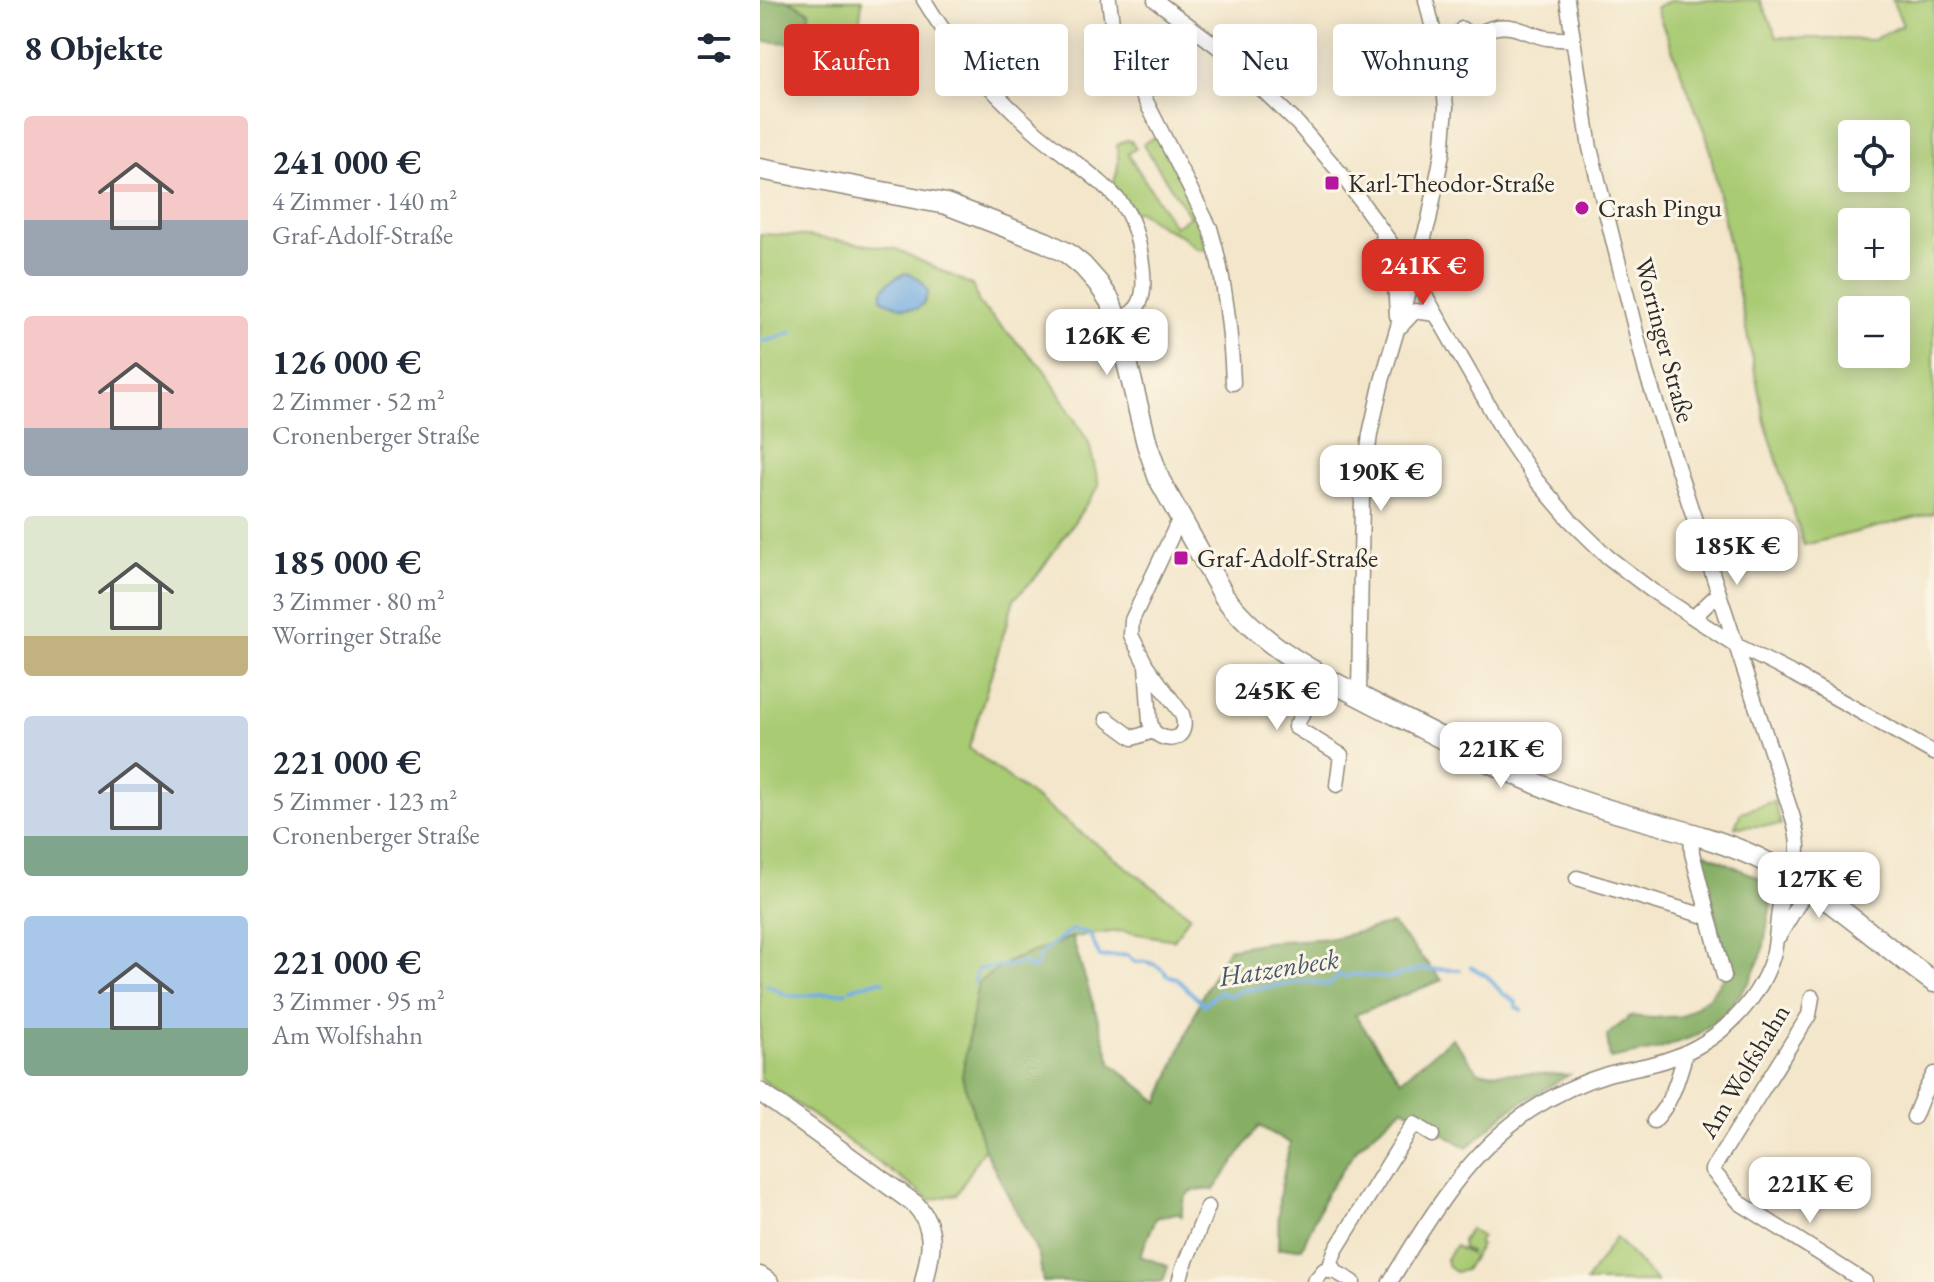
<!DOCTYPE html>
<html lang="de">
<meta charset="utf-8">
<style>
:root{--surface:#fff;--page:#f2f2f3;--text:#1f2937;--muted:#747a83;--accent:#d93025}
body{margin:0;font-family:"EB Garamond",serif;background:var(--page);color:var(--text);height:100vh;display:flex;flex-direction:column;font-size:30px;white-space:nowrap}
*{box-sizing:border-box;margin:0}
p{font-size:26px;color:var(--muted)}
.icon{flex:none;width:44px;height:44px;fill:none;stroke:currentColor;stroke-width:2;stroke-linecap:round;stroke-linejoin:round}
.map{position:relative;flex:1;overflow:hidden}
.panel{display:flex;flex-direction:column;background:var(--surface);width:760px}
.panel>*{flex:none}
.guide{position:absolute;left:24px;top:24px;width:760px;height:72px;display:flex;gap:16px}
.buttons{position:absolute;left:1078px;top:120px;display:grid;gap:16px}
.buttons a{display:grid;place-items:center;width:72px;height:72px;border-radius:8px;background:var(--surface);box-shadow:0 4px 20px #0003;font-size:40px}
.price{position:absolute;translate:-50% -68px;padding:0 18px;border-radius:16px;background:#fff;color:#222;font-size:26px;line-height:52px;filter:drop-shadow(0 2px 4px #0008)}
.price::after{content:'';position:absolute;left:50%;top:48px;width:24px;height:18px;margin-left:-12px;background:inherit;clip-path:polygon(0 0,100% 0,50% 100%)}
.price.current{background:var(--accent);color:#fff}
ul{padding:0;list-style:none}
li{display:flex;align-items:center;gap:24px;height:200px;padding:0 24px}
li span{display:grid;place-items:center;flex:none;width:224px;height:160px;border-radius:8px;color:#555}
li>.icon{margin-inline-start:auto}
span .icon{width:96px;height:96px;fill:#fffc;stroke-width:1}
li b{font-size:34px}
h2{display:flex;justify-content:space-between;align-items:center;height:96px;padding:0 24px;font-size:34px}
.tag{padding:0 28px;border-radius:8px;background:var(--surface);box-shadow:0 4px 20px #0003;font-size:28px;line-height:72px}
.tag.current{background:var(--accent);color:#fff}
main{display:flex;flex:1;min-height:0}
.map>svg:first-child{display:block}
.green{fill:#a9cb73;stroke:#6a7b4f;stroke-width:2;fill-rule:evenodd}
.forest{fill:#86af65;stroke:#586d48;stroke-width:2}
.water{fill:#71ace2;stroke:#4e6c86;stroke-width:2}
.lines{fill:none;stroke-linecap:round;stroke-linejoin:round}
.stream{stroke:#71ace2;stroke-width:4}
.minor-casing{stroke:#8f887a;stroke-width:17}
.tertiary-casing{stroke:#8f887a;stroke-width:21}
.secondary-casing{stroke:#8f887a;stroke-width:23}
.minor{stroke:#fff;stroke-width:14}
.tertiary{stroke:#fff;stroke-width:18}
.secondary{stroke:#fff;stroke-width:20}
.poi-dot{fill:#b5179e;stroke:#fcf5e5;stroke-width:3}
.labels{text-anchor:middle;stroke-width:6;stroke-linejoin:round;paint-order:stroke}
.poi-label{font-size:26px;fill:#2b2b2b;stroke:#fcf5e5;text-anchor:start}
.street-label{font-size:26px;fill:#2b2b2b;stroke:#fcf5e5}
.water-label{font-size:28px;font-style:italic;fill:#44586b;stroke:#fcf5e5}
</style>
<main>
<section class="panel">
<h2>8 Objekte<svg class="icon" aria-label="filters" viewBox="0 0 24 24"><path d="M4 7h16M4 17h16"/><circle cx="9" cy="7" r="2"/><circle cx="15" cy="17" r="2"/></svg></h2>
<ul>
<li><span style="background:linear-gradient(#f6c9c9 65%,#9aa5b1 0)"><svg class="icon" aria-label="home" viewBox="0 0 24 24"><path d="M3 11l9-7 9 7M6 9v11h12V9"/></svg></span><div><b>241 000 €</b><p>4 Zimmer · 140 m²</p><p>Graf-Adolf-Straße</p></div></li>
<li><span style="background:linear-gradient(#f6c9c9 70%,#9aa5b1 0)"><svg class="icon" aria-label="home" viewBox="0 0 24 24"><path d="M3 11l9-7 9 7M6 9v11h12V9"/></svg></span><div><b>126 000 €</b><p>2 Zimmer · 52 m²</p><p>Cronenberger Straße</p></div></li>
<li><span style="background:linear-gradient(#dfe7d0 75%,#c2b280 0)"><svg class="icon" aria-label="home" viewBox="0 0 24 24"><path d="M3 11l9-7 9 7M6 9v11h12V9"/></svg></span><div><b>185 000 €</b><p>3 Zimmer · 80 m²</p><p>Worringer Straße</p></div></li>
<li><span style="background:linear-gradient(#c9d6e8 75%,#7fa58c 0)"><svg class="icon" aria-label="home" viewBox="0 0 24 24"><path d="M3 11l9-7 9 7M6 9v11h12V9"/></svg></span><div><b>221 000 €</b><p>5 Zimmer · 123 m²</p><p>Cronenberger Straße</p></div></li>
<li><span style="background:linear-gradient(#a9c7e8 70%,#7fa58c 0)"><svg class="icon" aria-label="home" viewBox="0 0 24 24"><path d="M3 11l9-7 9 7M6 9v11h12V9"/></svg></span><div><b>221 000 €</b><p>3 Zimmer · 95 m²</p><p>Am Wolfshahn</p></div></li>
</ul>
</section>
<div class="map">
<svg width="1174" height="1282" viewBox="0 0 1174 1282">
<rect width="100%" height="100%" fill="#fcf5e5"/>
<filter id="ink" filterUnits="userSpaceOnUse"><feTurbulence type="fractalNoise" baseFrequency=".0125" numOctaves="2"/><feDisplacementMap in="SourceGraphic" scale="16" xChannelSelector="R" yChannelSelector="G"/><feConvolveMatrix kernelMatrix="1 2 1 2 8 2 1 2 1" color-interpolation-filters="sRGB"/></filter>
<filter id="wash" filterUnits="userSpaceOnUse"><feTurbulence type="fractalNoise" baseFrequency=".006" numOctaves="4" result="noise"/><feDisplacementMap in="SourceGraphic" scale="32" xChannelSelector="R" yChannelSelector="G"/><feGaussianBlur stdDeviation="1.8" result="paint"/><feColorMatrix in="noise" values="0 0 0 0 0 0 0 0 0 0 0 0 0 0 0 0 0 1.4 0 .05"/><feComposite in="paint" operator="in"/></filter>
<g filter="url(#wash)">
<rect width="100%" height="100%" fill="#f3e6ca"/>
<path class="green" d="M28 0H102L100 19 101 49 66 43 46 44 49 12Z
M911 0H1000L1017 37 1113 40 1143 25 1132 0H1174V513L1044 545 1005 422 948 141 896 8ZM1092 134H1136V178H1092ZM1092 222H1136V266H1092ZM1092 310H1136V354H1092Z
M399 135 446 229 452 250 437 249 422 236 404 228 379 211 374 212 353 184C359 170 359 160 357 145L366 140 371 141 376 148 368 154 414 226 430 217 383 144Z
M0 234 47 236 136 249 212 285 220 305 284 369 329 443 339 486 276 577 254 599 209 748 430 915 414 940 360 931 312 937 250 961 202 1076 224 1148 197 1194 171 1200 0 1078Z
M1014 801 1021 825 975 827 981 812Z
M710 1229 722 1237 718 1243 721 1245 705 1270 695 1272 688 1267 686 1259 695 1246 710 1254V1252L703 1248 702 1241Z
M855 1237 897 1282H826Z"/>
<path class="forest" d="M0 0H28L49 11 46 44 0 41Z
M937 849 1003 880 1011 903 1003 951 990 981 966 1012 937 1035 900 1049 850 1059 847 1036 870 1016 892 1018 922 1016 950 996 964 976 968 962Z
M632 924 682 980 595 1015 641 1080 692 1038 719 1072 809 1075 749 1110 707 1148 643 1108 598 1147 566 1194 542 1248 518 1249 519 1197 530 1143 499 1126 454 1190C431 1187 421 1192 422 1216L416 1213 396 1218 380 1256 408 1266 403 1282H283L279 1256 224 1148 202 1076 218 982 250 961 312 937 352 1064 399 1102 442 996 468 949 506 942 573 938Z"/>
<path class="water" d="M145 273C157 275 163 281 168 292L164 303 157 309 143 308 122 300C120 285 132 279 145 273Z"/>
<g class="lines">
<path class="stream" d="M0 341 10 340 32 332
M711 967 727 976 742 993 756 1002V1007L762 1010
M214 983 216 973 219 969 265 963 271 969 275 968C279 950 298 940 312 930L329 933 340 957 367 955 375 962C386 960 401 965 407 975L416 978 444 1005 459 992 471 996 479 991 550 981 567 985 573 982 579 975 586 977 593 974 628 978 660 969 700 970
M7 985 26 995 37 996 86 992
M91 989 116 981H124"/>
</g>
</g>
<g filter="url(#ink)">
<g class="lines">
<defs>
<path id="minor" d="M164 0C194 50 232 93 275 131 301 154 351 184 367 212 378 231 389 282 380 302 376 312 366 316 357 321
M349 0 354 38 450 228C465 278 471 331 473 383
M395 0 458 47 538 124 582 175 653 274 746 436 776 480 810 520 848 557 891 590 974 644 1033 674 1174 753
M702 29C713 40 724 29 737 27 755 24 770 35 787 38 795 39 804 39 813 40
M623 239 635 280 637 316
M641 326 655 311 675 314
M934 617 959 593
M386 665 371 635 372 620 420 518
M565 677 535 727 581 755 577 785
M599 695 602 498 610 434 622 381 669 220 682 154 686 107 681 62 666 0
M347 719 373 738 393 731 390 722 386 665 422 714C430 738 409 746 393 731
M931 833 932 853 964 976
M817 878 948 917
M1019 936 1049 886
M1052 997 1049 1015 952 1170 980 1203 1105 1282
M1154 1117 1163 1095 1174 1074
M894 1121C913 1101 918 1078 926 1052
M576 1272 571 1263 575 1251 650 1129 654 1124 672 1135
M419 1282 423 1268 448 1207
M554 1282 564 1270 576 1272 593 1282
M630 1282C668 1220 708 1151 771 1110 794 1095 821 1082 848 1074 869 1068 892 1066 912 1058 959 1041 996 1005 1012 959 1018 941 1016 923 1020 905 1022 895 1027 886 1031 877 1041 856 1039 840 1033 818L886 372 830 148 807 0"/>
<path id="tertiary" d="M0 1092 155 1204C178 1229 171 1252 164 1282
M0 1276 9 1282"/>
<path id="secondary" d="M0 169 186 204 285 242 307 253 323 266 338 283 350 301 357 321 387 444 399 479 464 596C508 655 579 685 642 718 699 747 757 778 818 800 876 821 939 831 996 857 1063 888 1114 940 1174 982"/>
</defs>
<use href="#minor" class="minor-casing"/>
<use href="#tertiary" class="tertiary-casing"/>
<use href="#secondary" class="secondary-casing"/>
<use href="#minor" class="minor"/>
<use href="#tertiary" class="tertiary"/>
<use href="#secondary" class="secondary"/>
</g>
</g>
<g class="poi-dot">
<rect x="564" y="175" width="16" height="16" rx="4"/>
<circle cx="822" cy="208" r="8"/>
<rect x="413" y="550" width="16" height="16" rx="4"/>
</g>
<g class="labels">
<g class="poi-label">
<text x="588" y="192">Karl-Theodor-Straße</text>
<text x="838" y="217">Crash Pingu</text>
<text x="437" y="567">Graf-Adolf-Straße</text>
</g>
<g class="street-label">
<text transform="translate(905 340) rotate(75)" y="9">Worringer Straße</text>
<text transform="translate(984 1071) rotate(-59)" y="9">Am Wolfshahn</text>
</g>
<g class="water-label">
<text transform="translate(519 967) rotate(-9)" y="10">Hatzenbeck</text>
</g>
</g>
</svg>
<div class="buttons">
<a><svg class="icon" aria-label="locate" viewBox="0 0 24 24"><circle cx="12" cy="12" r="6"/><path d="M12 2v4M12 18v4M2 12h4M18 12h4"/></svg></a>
<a>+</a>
<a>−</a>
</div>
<b class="price current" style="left:663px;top:307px">241K €</b>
<b class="price" style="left:347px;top:377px">126K €</b>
<b class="price" style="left:621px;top:513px">190K €</b>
<b class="price" style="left:977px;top:587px">185K €</b>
<b class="price" style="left:517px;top:732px">245K €</b>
<b class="price" style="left:741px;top:790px">221K €</b>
<b class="price" style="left:1059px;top:920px">127K €</b>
<b class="price" style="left:1050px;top:1225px">221K €</b>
<div class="guide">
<a class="tag current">Kaufen</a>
<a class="tag">Mieten</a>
<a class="tag">Filter</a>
<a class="tag">Neu</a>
<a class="tag">Wohnung</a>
</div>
</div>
</main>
